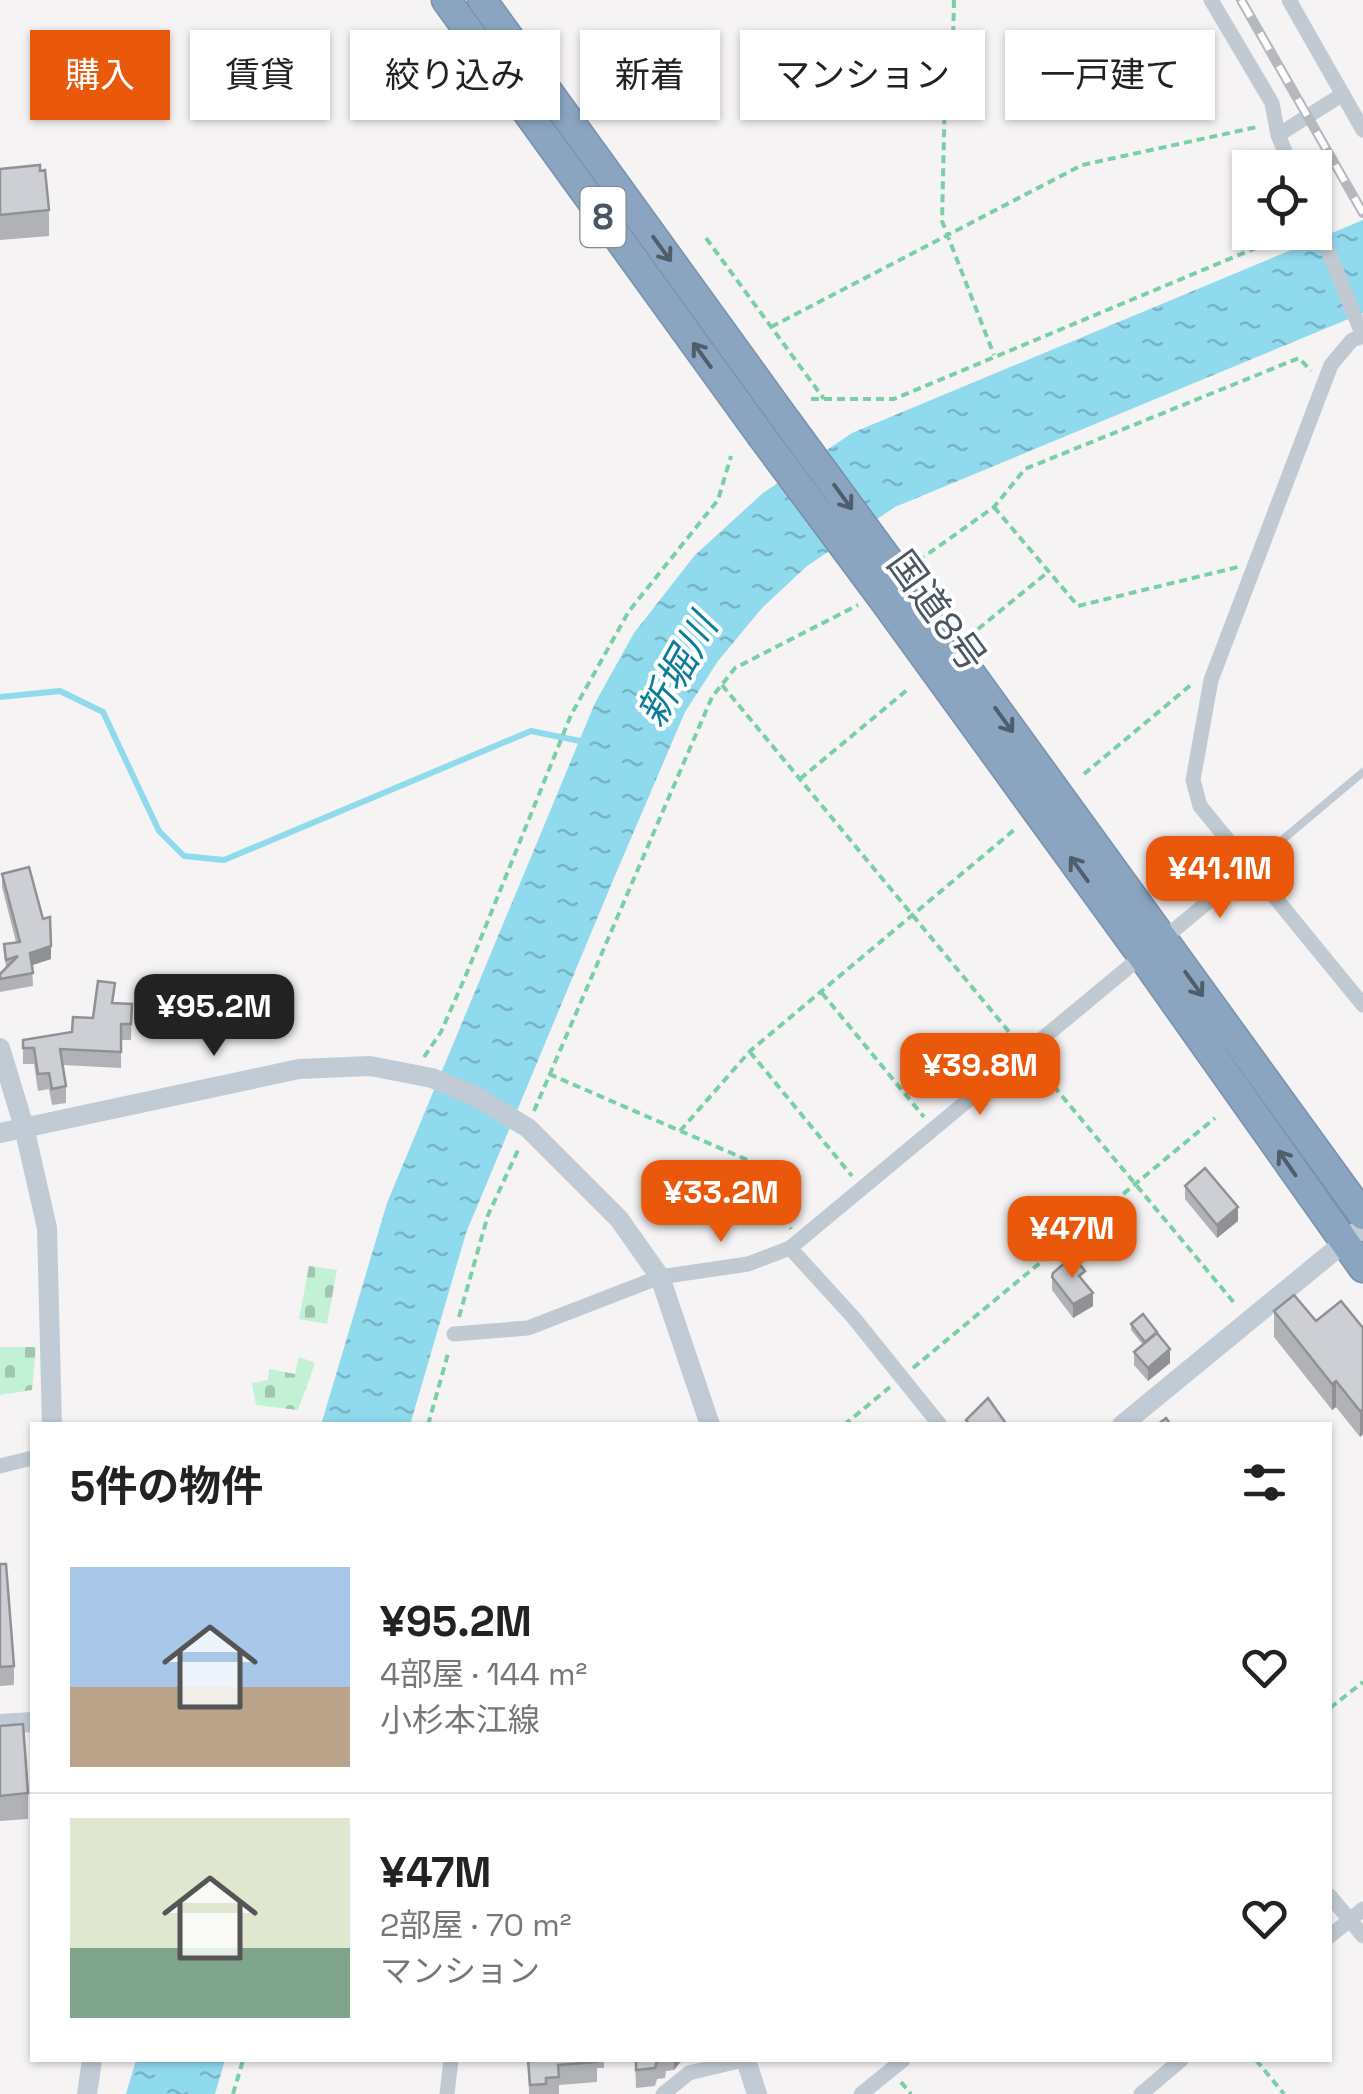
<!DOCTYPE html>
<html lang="ja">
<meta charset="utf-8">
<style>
:root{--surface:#fff;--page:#f6f6f6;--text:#222;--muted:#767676;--line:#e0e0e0;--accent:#ea580c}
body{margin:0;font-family:"Space Grotesk","Noto Sans JP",sans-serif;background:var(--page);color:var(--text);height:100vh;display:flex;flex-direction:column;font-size:38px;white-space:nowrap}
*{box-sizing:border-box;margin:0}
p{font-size:32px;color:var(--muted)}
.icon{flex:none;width:55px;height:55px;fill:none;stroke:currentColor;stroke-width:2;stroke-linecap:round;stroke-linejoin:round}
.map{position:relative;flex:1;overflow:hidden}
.details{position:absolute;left:30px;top:1422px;width:1302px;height:640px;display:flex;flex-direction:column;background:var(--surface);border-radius:0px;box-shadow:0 2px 8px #0004}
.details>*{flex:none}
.banner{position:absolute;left:30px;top:30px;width:1305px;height:90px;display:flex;gap:20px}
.controls{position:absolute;left:1232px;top:150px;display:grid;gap:20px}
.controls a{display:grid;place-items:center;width:100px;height:100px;border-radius:0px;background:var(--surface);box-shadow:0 2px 8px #0004;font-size:50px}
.price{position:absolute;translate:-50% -85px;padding:0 22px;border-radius:20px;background:var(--accent);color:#fff;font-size:32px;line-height:65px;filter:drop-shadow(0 2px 5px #0008)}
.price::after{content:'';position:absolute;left:50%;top:60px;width:30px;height:22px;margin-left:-15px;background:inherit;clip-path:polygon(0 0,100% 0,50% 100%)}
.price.active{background:#222;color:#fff}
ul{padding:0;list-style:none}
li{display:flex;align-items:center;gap:30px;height:250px;padding:0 40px}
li+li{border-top:2px solid var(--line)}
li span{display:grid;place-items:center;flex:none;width:280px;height:200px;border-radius:0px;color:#555}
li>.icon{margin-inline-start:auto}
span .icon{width:120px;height:120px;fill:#fffc;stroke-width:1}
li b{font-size:42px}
h2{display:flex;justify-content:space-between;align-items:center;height:120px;padding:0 40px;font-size:42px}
.tag{padding:0 35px;border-radius:0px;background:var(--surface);box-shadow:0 2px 8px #0004;font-size:35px;line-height:90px}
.tag.active{background:var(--accent);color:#fff}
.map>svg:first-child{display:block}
.cemetery{fill:url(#cemetery-stones)}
.water{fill:url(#water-ripples)}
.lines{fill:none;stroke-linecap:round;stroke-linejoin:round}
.stream{stroke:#90daee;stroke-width:6}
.highway-casing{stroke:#7690ad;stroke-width:31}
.path{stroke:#7ad0a6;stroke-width:4;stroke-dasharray:8 5;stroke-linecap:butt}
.lane{stroke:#c1cad2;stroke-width:8}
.street{stroke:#c1cad2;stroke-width:15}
.secondary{stroke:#c1cbd6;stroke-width:20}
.highway{stroke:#8ba5c1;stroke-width:28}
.rail-casing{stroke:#b5b8bd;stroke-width:10}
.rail{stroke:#fff;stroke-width:6;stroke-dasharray:19;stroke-linecap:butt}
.highway-bridge-casing{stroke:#7690ad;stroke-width:31;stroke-linecap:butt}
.highway-bridge{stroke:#8ba5c1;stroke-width:28}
.wall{fill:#b0b2b7}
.shaded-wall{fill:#909195}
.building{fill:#cdcfd5;stroke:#909195;stroke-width:2.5}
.oneway{stroke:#505e6b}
.labels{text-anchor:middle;stroke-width:8;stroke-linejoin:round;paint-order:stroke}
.shield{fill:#fff;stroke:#808990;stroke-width:2.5}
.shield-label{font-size:35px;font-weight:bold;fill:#4a5661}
.street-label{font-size:38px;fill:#4a5661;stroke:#fff}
.water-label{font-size:40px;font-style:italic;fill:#0c7c9b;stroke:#fff}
</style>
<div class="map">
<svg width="1363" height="2094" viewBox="0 0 1363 2094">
<defs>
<pattern id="cemetery-stones" width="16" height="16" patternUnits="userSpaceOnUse" patternTransform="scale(2.5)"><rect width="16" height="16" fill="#c3f1d5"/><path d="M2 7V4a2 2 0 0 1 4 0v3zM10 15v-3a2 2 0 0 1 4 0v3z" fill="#a0c6b0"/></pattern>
<pattern id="water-ripples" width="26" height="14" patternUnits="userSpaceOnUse" patternTransform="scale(2.5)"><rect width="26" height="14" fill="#90daee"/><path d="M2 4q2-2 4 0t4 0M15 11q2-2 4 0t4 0" fill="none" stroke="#78b4c4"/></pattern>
</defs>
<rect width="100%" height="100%" fill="#f5f3f3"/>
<path class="cemetery" d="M309 1266 337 1270 327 1324 299 1319Z
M0 1347H36L32 1390 0 1395Z
M299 1357 315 1363 298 1410 256 1405 252 1383 268 1380 269 1369 295 1374Z"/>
<path class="water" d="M1363 220V313L895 507 807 566 762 608 718 661 685 712 614 878 466 1233 410 1425H321L387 1203 595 703 634 633 695 555 763 493 852 433Z
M136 2060H225L215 2094H126Z"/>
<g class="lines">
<path class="stream" d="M0 697 60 691 103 712 159 831 184 856 224 860 531 731 585 742"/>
<defs>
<path id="highway" d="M446 0 760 434
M482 0 785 419
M906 584 1363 1215
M882 598 1142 956 1363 1268"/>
</defs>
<use href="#highway" class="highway-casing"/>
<path class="path" d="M954 0 953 43 945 91 942 221 994 355
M706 238 824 399
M771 327 1082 165 1257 127
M811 399H894L1294 232
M994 507 1078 606 1238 567
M918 561 994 507 1025 469 1299 358 1311 371
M978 629 1048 572
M722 685 1015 1039
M1084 774 1192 684
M800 779 907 690
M822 993 924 1117
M750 1052 852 1176
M424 1057 441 1032 466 975 571 715 629 611 718 500 731 456
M1037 1066 1236 1305
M549 1074 759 1165 791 1229
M534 1111 712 697 735 668 858 605
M680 1131 750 1051 1014 830
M459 1317 488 1215 519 1148
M913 1368 1215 1118
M428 1425 449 1350
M844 1425 890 1387
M1330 1484 1331 1483
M1330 1708 1363 1682
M1256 2060 1284 2094
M901 2082 911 2094
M233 2094 243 2060"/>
<path class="lane" d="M1249 868 1363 772"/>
<path class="street" d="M1211 0 1272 103 1278 135 1292 168
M1289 0 1363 130
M1278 135 1343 94
M1315 219 1363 336 1352 340 1331 365 1211 680 1193 780 1200 806 1363 1005
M1162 940 1249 868
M790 1248 853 1317 940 1425
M454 1334 528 1328 660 1277 748 1264 790 1248 1142 956
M0 1466 32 1458
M1330 1896 1363 1936
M1330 1936 1363 1909
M447 2094 451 2060
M663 2094 689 2073 743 2060
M861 2094 903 2060
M1141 2094 1181 2060"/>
<path class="secondary" d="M0 1048 24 1127 47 1228 52 1425
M0 1133 299 1069 370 1066 432 1078 475 1096 528 1128 619 1219 660 1277 710 1425
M1122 1425 1363 1227
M0 1724 32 1722
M746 2060 757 2094
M87 2094 92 2060"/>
<use href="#highway" class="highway"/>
<defs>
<path id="rail" d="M1241 0 1363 213"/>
</defs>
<use href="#rail" class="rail-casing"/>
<use href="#rail" class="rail"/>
<defs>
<path id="highway-bridge" d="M785 419 906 584
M760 434 882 598"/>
</defs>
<use href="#highway-bridge" class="highway-bridge-casing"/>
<use href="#highway-bridge" class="highway-bridge"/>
</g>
<path class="wall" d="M0 169 40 171 49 210V236L0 240Z
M2 874 51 959 32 965 33 986 0 992V974L6 969 4 944 16 942 2 887Z
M114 1004H132L131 1040H121V1068L63 1065 66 1086V1103L52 1105 49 1089 38 1091 34 1064H23V1040L72 1032Z
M1185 1186 1238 1221 1217 1238 1185 1199Z
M1052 1277 1085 1283 1093 1306 1073 1318 1052 1290Z
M1274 1311 1316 1321 1363 1328V1434L1360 1437 1336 1407 1332 1410 1274 1337Z
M1131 1324 1170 1363 1148 1381 1134 1365V1352L1143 1345 1131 1330Z
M0 1564 14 1666V1685L0 1686Z
M0 1726 28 1793V1819L0 1821Z
M528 2060H604V2068H597V2082L559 2085V2094H529Z
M635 2060H690L681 2062 674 2070 666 2071 665 2078 657 2079 655 2086 636 2088Z"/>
<path class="shaded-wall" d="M51 946V959L30 966V953Z
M1238 1207V1221L1217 1238V1225Z
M1093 1293V1306L1073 1318V1304Z
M1170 1349V1363L1148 1381V1368Z
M1336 1381V1407L1332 1410V1384Z
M1363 1409V1434L1360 1437V1411Z
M674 2060H681L674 2070Z"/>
<path class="building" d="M40 165V171L45 170 49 210 0 215V169Z
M29 867 43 919 50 917 51 946 30 953 33 973 0 979V974L18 956 6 960 4 944 20 942 2 874Z
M98 981 115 983 112 1003 132 1004 131 1024H121V1052L60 1049 66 1086 52 1089 49 1073 38 1074 34 1048H23V1040L72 1032 73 1017 93 1018Z
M1205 1168 1238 1207 1217 1225 1185 1186Z
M1073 1256 1085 1271 1079 1276 1093 1293 1073 1304 1052 1277 1053 1273Z
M1294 1295 1316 1321 1341 1301 1363 1328V1409L1360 1411 1336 1381 1332 1384 1274 1311Z
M1143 1314 1157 1332 1145 1342 1131 1324Z
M1157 1333 1170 1349 1148 1368 1134 1352Z
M988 1398 1007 1425H970L966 1420Z
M1166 1418 1171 1425H1157Z
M0 1564H6L14 1666 0 1667Z
M23 1724 28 1793 0 1796V1726Z
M528 2060H596L597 2062 558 2065 559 2077 546 2078V2084L530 2085Z
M636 2060H665L657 2061 655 2068 636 2070Z"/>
<defs><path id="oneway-shaft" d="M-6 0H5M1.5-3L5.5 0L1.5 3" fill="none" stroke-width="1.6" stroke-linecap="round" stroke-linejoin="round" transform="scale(2.5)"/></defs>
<g class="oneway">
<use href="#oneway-shaft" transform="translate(662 249) rotate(54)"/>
<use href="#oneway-shaft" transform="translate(702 355) rotate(-126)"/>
<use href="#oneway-shaft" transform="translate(843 497) rotate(54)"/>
<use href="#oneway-shaft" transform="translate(1004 720) rotate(54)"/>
<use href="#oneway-shaft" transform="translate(1079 869) rotate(-126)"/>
<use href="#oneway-shaft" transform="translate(1194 984) rotate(54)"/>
<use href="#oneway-shaft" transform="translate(1287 1163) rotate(-125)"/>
</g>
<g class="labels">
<rect class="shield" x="580.5" y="187" width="45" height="60" rx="8"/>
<g class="shield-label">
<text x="603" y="229">8</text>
</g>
<g class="street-label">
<text transform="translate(937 611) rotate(54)" y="13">国道8号</text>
</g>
<g class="water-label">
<text transform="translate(677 670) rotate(-61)" y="14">新堀川</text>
</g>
</g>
</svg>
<div class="controls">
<a><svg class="icon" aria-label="locate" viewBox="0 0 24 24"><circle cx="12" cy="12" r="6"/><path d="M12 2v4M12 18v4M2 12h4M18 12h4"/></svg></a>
</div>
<b class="price" style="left:1220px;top:921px">¥41.1M</b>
<b class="price active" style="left:214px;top:1059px">¥95.2M</b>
<b class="price" style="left:980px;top:1118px">¥39.8M</b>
<b class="price" style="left:721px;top:1245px">¥33.2M</b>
<b class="price" style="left:1072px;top:1281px">¥47M</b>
<div class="banner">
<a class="tag active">購入</a>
<a class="tag">賃貸</a>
<a class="tag">絞り込み</a>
<a class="tag">新着</a>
<a class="tag">マンション</a>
<a class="tag">一戸建て</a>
</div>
<section class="details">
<h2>5件の物件<svg class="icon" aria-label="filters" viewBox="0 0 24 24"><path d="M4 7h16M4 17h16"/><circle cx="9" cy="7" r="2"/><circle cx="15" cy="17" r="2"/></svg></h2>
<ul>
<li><span style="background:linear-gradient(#a9c7e8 60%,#b9a48a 0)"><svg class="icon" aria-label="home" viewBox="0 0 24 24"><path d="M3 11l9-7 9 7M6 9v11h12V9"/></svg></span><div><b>¥95.2M</b><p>4部屋 · 144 m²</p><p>小杉本江線</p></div><svg class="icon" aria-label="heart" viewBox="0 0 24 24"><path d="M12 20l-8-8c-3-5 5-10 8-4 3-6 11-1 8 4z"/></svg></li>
<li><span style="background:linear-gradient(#dfe7d0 65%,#7fa58c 0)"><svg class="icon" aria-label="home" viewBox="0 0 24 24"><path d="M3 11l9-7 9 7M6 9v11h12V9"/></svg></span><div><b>¥47M</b><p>2部屋 · 70 m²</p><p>マンション</p></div><svg class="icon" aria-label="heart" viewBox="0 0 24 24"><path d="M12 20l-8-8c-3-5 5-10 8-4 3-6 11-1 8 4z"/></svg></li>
</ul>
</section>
</div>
